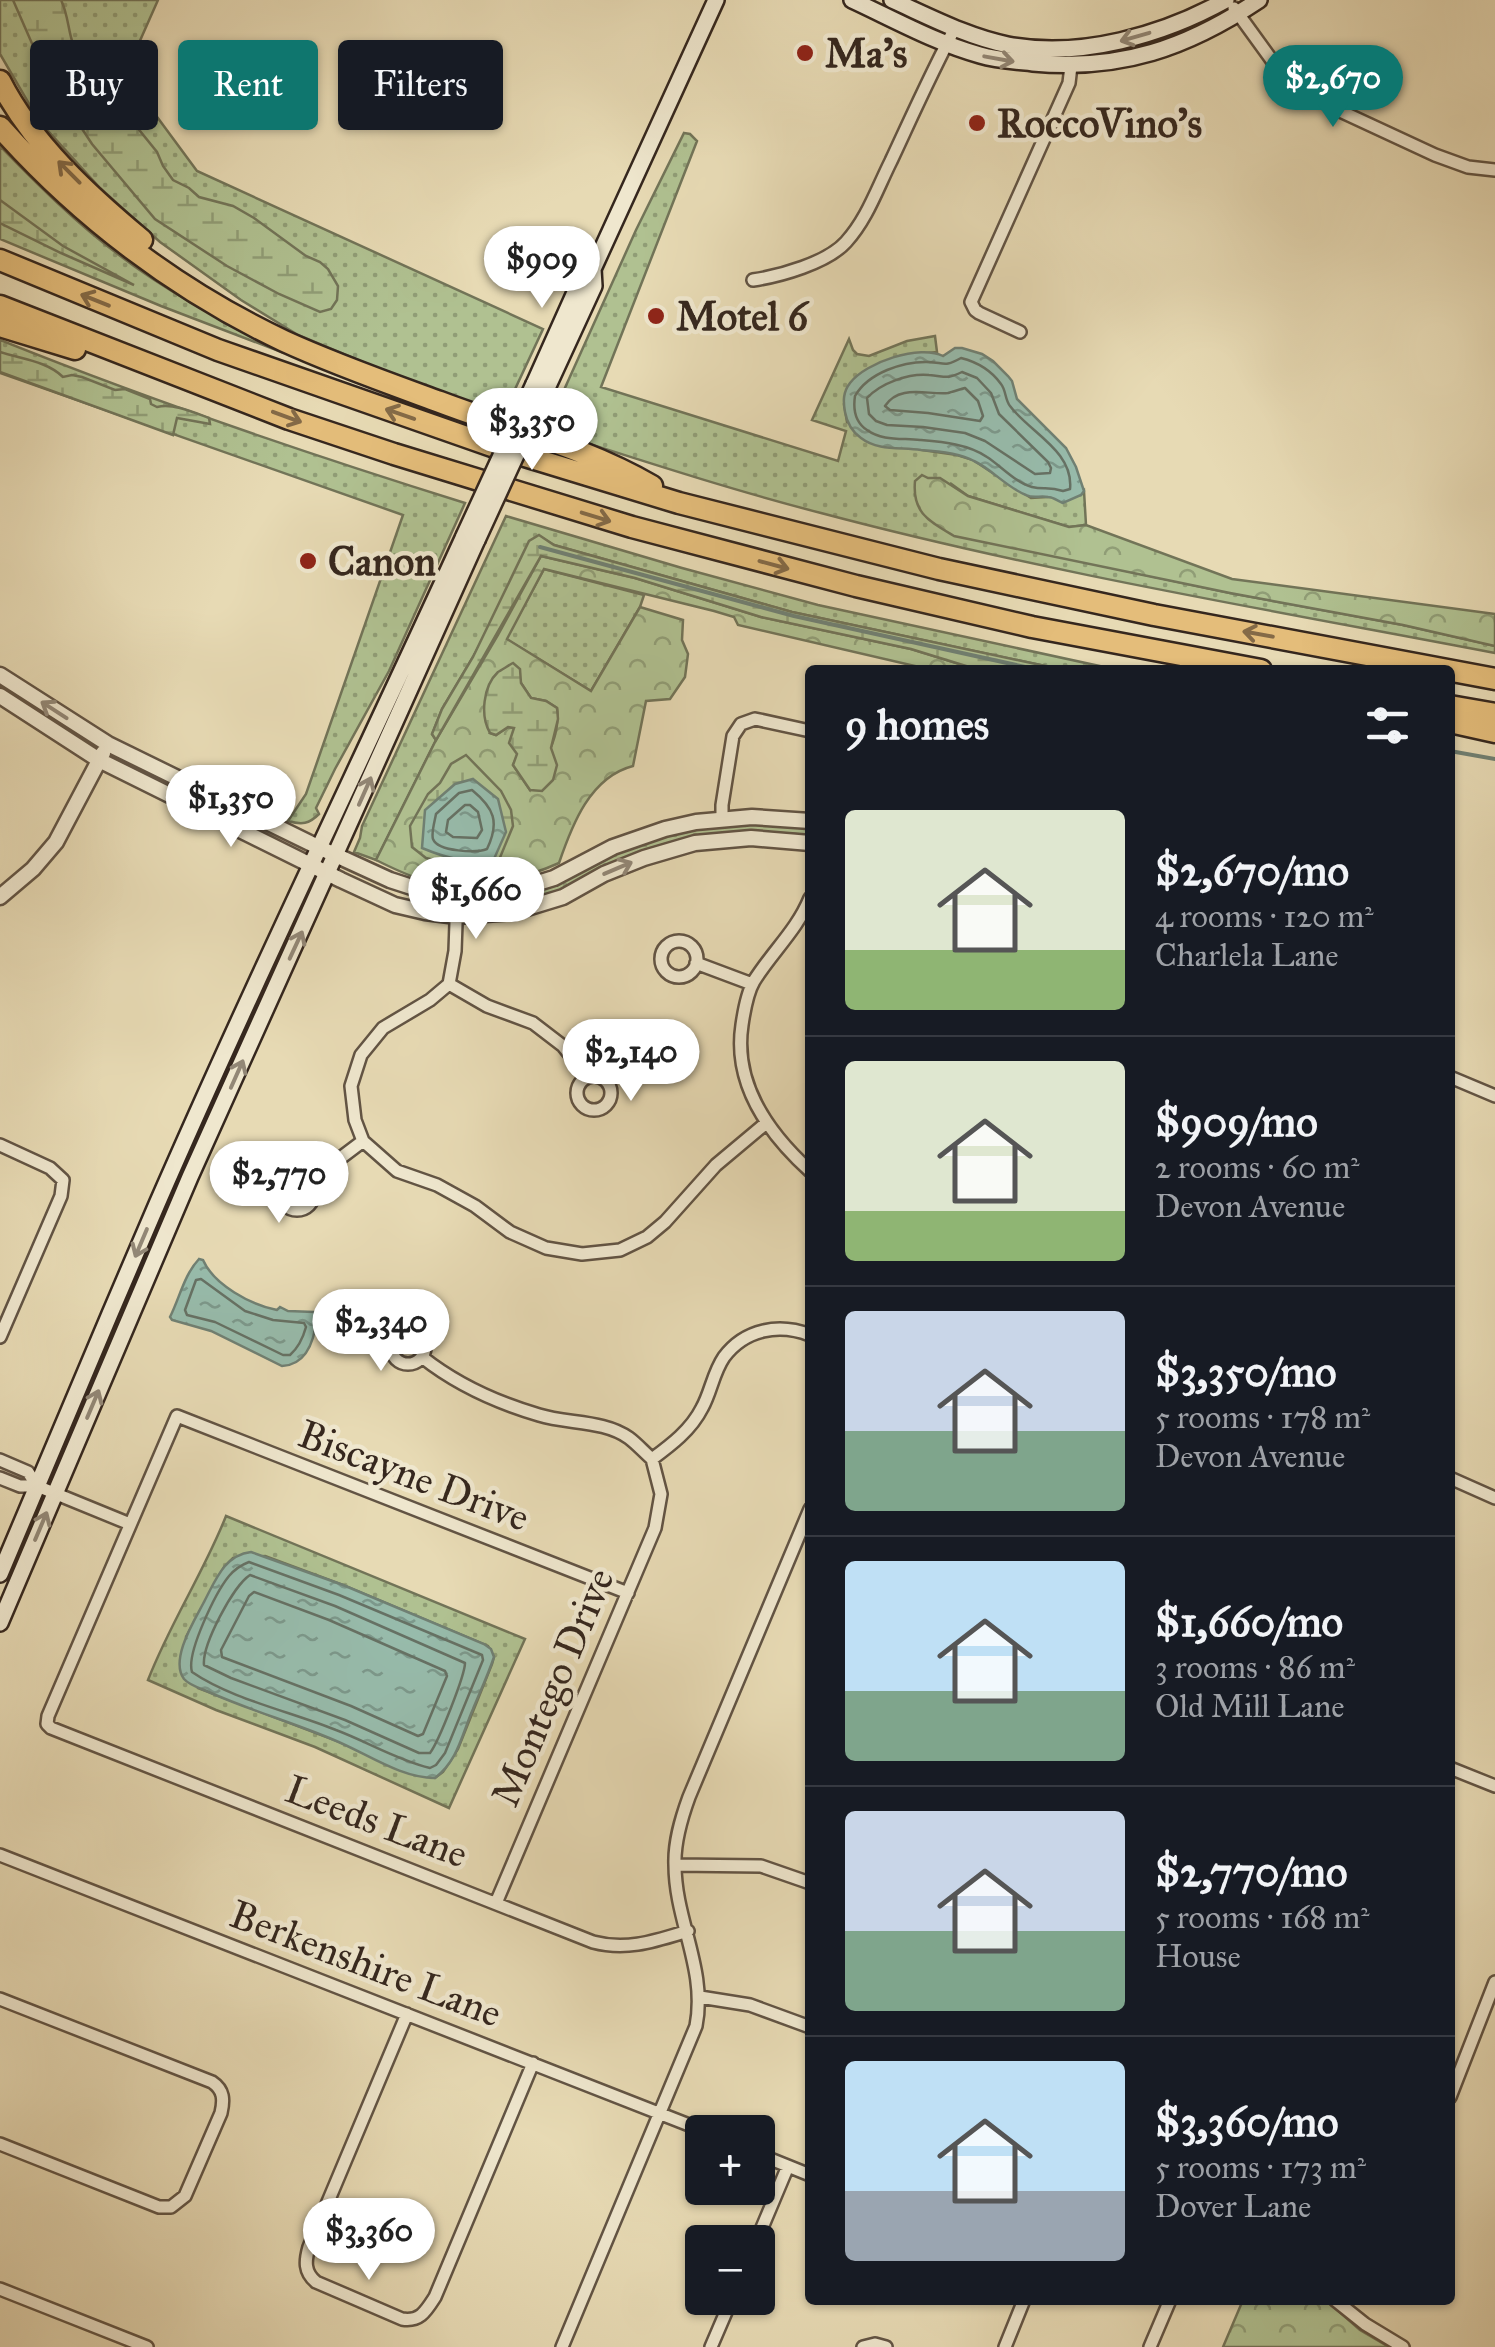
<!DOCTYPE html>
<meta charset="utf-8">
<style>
:root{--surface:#171b24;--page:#20242c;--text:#f1f3f6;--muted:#9ea1a6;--line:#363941;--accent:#0f766e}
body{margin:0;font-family:"IM FELL Great Primer",serif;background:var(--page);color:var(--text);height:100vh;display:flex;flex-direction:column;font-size:38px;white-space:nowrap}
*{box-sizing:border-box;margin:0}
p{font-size:32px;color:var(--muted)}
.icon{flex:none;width:55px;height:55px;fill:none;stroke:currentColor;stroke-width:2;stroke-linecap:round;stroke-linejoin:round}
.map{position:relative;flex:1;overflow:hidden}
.panel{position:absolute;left:805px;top:665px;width:650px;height:1640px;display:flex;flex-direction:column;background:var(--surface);border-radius:10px;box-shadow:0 2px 8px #0004}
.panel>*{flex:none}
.hud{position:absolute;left:30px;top:40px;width:625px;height:90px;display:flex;gap:20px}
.fabs{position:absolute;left:685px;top:2115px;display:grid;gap:20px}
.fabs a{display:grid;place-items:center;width:90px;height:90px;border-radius:10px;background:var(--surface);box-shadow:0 2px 8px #0004;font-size:50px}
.price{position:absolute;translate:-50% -85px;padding:0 22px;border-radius:35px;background:#fff;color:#222;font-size:32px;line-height:65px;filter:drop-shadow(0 2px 5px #0008)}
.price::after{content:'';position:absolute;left:50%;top:60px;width:30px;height:22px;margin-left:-15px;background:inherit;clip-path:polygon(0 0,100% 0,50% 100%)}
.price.selected{background:var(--accent);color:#fff}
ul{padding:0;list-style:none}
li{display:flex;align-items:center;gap:30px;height:250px;padding:0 40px}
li+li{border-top:2px solid var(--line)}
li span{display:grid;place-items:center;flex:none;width:280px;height:200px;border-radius:10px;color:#555}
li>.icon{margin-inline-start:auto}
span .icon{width:120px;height:120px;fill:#fffc;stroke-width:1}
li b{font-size:42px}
h2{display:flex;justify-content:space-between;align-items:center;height:120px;padding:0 40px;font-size:42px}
.pill{padding:0 35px;border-radius:10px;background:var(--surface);box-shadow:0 2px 8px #0004;font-size:35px;line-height:90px}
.pill.selected{background:var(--accent);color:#fff}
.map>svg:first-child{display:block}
.grass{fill:url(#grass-dots);stroke:#727458;stroke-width:2.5;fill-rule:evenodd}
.forest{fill:url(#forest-crowns);stroke:#727458;stroke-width:2.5;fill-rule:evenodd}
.wetland{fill:url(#wetland-marsh);stroke:#727458;stroke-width:2.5}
.water{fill:url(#water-ripples);stroke:#708073;stroke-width:2.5}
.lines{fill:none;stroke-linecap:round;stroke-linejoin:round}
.shore{stroke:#667164;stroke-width:2.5}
.stream{stroke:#708073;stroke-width:4}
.minor-casing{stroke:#625444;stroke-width:16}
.tertiary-casing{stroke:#625444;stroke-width:19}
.secondary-casing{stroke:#35271e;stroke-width:20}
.motorway-casing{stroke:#35271e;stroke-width:25}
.minor{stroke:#efe7ce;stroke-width:11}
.tertiary{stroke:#efe7ce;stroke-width:14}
.secondary{stroke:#efe7ce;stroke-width:15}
.motorway{stroke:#e4bd7a;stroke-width:20}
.secondary-bridge-casing{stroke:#35271e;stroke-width:20;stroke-linecap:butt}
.secondary-bridge{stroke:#efe7ce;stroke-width:15}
.oneway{stroke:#928776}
.oneway2{stroke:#846a47}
.poi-dot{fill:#8f2418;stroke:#efe7ce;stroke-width:4}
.labels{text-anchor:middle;stroke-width:9;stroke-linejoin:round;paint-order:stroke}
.poi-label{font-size:40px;font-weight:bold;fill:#35271e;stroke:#efe7ce;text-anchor:start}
.street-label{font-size:40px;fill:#35271e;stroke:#efe7ce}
</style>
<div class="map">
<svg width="1495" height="2347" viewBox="0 0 1495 2347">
<defs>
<pattern id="grass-dots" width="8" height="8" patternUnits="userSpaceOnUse" patternTransform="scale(2.5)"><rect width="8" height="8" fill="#b0c191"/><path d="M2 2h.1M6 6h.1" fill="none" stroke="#909d76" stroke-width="1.8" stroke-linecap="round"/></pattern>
<pattern id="forest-crowns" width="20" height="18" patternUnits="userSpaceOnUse" patternTransform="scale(2.5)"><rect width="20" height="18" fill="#b0c191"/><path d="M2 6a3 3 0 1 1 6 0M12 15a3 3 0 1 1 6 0" fill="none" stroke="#909d76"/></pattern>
<pattern id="wetland-marsh" width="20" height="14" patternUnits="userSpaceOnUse" patternTransform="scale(2.5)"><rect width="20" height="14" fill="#b0c191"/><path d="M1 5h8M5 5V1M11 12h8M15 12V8" fill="none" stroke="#909d76"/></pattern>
<pattern id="water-ripples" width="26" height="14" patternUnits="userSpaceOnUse" patternTransform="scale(2.5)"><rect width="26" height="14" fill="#97bbab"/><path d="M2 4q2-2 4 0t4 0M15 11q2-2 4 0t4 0" fill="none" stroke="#7c988b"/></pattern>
</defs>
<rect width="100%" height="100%" fill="#e7dab4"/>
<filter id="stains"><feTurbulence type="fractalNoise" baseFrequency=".002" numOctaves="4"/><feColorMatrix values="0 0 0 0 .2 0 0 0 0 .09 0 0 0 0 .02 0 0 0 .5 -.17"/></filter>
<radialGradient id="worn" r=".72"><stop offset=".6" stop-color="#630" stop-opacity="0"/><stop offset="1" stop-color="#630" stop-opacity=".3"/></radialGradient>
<path class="grass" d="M0 0H158L131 61 135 87 197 171 543 329 503 415 370 365 298 335 241 300 160 242 100 188 39 121 0 54Z
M684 133 690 134 697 141 601 387 838 461 846 431 812 420 849 339 853 350 857 354 869 356 907 341 935 336 937 352 900 356 844 404 847 422 922 450 957 455 973 460 1031 498 1081 495 1084 491 1086 525 1069 527 968 496 950 483 1009 546 1230 593 1403 625 1495 646V653C1270 610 1043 572 821 513 728 489 637 459 546 430L636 230Z
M0 146C38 185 76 223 119 255 170 294 227 323 284 353L161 306 0 239Z
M0 340C152 401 308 454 465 503L389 671 335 769 316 808 319 814C309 824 302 825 288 821L306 794 403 515 0 373Z
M506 516 682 568 818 605 1118 670H1064L792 612 554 545 539 536 473 657 442 709 432 734 436 740 376 860 354 852 360 838 362 826Z
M544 569 644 595 640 607 591 691 506 639Z
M746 824 810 828V835C748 829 688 832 629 856 603 866 580 883 554 893 527 904 500 907 471 908L469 906 473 901C499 899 524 896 549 887 575 877 599 860 625 850 665 834 704 825 746 824Z
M226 1516 525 1639 449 1808 315 1747 216 1710 148 1680C170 1623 204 1572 226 1516ZM265 1556 343 1585 488 1646 494 1657 492 1664 458 1749 443 1772 435 1778 413 1774 337 1741 198 1688 186 1637 224 1567 233 1558Z"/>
<path class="forest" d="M922 475 928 478H940L968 496 1069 527 1086 525 1232 579 1495 614V646L1403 625 1230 593 954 536C929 521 912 513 915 481Z
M541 556 635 578 761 617 911 649 979 670H932L738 625 734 617 714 611 544 569 507 639 591 691 640 607 683 620 682 640 688 654 685 677 670 699 646 701 633 766C590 777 572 825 559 863 517 882 465 891 420 879 404 874 390 867 376 860L436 740 498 635ZM521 683 531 698 546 701 557 708C561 737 543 764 530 790L513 765 518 754 515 728 508 727 496 735 490 733Z
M1243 2300H1326L1360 2330 1389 2347H1223Z"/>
<path class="wetland" d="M13 0H61C68 14 68 30 73 44 77 53 82 59 85 68L93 73 157 152 163 166 173 180 189 188 199 197 233 206 254 218 306 256 320 262 328 269 338 286 337 300 331 309 320 312 279 294 227 266 155 219 92 144 44 71Z
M0 200 63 246 134 285 61 253 0 223Z
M0 352C21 359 47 361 63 377L72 375 82 377 115 390 125 389 150 399 151 404 157 407C173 403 193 412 209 418L210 424 177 418 173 435 0 372Z
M539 535 554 545 792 612 1064 670H979L911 649 761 617 635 578 541 556 436 740 432 734 442 709 473 657 529 541Z
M513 663 520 669 521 683 531 698 546 701 557 708 558 719 551 748 557 765 553 780 542 791 530 790 513 765 517 754 509 743 514 728 508 727 496 735 490 733C480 716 483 686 498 672 500 671 511 664 513 663Z
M466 755 501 791 511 810 513 826 499 860 485 868 457 866 426 858 412 847 410 826 428 794 440 783 451 764Z"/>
<path class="water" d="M955 348H962L982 354 993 361 1008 376 1012 381 1017 399 1066 448 1076 467 1084 491 1081 495 1063 503C1058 501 1053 497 1048 497 1040 495 1034 499 1026 495 1006 487 993 470 974 461 959 453 938 451 921 450 900 447 878 451 861 438 851 431 847 423 845 412 843 401 843 392 850 383 866 362 920 344 943 356Z
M473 779 498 799 506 832 494 859C468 864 446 858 422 848L425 810 455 784Z
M199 1259 203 1260C214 1285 251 1305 277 1310L280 1307 288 1311 314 1312 317 1316C315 1337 308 1365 282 1366L211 1331 172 1320 170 1317C180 1297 184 1275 199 1259Z
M251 1552 343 1585 484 1644 491 1649 494 1657C488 1675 480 1692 473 1709 462 1734 458 1761 435 1778 400 1778 366 1753 334 1740 294 1723 252 1711 211 1693 203 1689 190 1686 184 1679 169 1659 196 1618 205 1600 216 1579 225 1555 251 1552Z"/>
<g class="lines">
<path class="shore" d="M961 358C977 362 991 370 1001 384 1006 390 1005 400 1010 406 1029 432 1074 451 1070 489L1063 491C1048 486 1044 490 1032 487 1016 483 1001 466 987 457 968 444 943 442 920 440 902 438 882 441 867 430 855 422 853 409 855 396 868 373 903 361 929 362 945 363 945 367 961 358Z
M962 372 977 378 991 393 999 414 1048 462 1051 468 1050 473 1035 474 985 441 965 433 923 427 887 425 876 421 869 414 867 398C881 383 909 373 929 375 945 376 946 380 962 372Z
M965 388 978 401 983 416 980 421 928 413 890 410 885 406C899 384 927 395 948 393 951 392 962 389 965 388Z
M472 790C494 808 500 822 487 849 477 853 438 852 433 839 431 833 435 820 436 814L459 793Z
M465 805H470L478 812 482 830 477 838 453 837 446 832 448 820Z
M201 1279 245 1311 273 1320 304 1323 306 1327C303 1338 299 1347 290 1355H283L215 1322 187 1315 185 1310 196 1280Z
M249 1562 339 1595 482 1655 483 1660 445 1753 436 1765 430 1768C397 1760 368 1742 336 1730 292 1712 231 1699 192 1672 186 1653 216 1592 229 1576 235 1569 241 1565 249 1562Z
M250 1575 335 1606 465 1663C465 1675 439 1741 430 1753H419L345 1720 231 1678 204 1665C202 1645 233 1586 250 1575Z
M254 1592 329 1620 445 1671 447 1676 423 1734 418 1736 351 1706 222 1657 221 1650 249 1596Z"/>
<path class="stream" d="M540 547 794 616 1039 670
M1450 751 1495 759"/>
<defs>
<path id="minor" d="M1234 8 1284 77 1299 89 1338 110 1435 155 1468 167 1495 170
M753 280C780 276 827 263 846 242 867 219 877 189 891 161 912 116 932 71 955 28
M1020 332 979 313 975 310 971 302 1069 83 1071 66
M722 818V805L733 736 741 724 755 719 810 731
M457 895 455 951 449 984 430 1000 383 1028 361 1055 351 1086 355 1120 363 1141 397 1171 437 1185 475 1206 510 1232 546 1248 582 1254 620 1250 647 1237 665 1222 716 1165 765 1124
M810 898C797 930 772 952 754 981 747 993 744 1011 742 1025 733 1084 768 1133 810 1171
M661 959a18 18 0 1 1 36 0a18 18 0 1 1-36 0Z
M696 963 752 984
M449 984 487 1006 533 1023 563 1046 588 1077
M577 1093a17 17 0 1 1 34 0a17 17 0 1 1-34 0Z
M1450 1077 1495 1096
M0 1145 50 1168 63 1180 61 1196 0 1337
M280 1193a17 17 0 1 1 34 0a17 17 0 1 1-34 0Z
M310 1181 363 1141
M391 1347a17 17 0 1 1 34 0a17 17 0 1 1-34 0Z
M422 1357C456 1384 498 1403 539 1415 568 1424 604 1420 629 1438 637 1444 644 1452 652 1459
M0 1460 28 1472 37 1486
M0 1478 20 1486H37L130 1524
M1450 1478 1495 1498
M628 1593 177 1416 48 1716 47 1724 51 1728 593 1942C627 1951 655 1941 688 1931
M1450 1768 1495 1786
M0 1855 707 2132
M675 1865 761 1866 810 1883
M496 1903 655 1528 661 1494 652 1459C671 1445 691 1430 702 1408 711 1392 713 1373 724 1357 745 1329 779 1323 810 1335
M700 1997 750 2005 810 2027
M0 1999 212 2082C224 2090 224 2100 221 2113L185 2196 171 2207H159L0 2144
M407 2014 309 2247C305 2261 304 2272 316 2282L402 2319C420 2322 426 2311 435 2297L533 2063
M1450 2097 1495 1982
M758 2154 810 2175
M756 2242 788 2166
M0 2289 147 2347
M1335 2300 1365 2324 1403 2347
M562 2347 696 2026C707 1969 675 1921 675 1865 674 1842 681 1819 689 1797L810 1509
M711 2347 732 2298
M863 2347 875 2344 886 2347
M1005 2347 1024 2300
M1150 2347 1170 2300"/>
<path id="tertiary" d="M0 675 108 744 318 847 390 880 424 891 457 895 485 894 515 890 554 878 613 847 665 829 696 822 752 817 810 821
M0 696 99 760 341 880 395 905 425 912 457 916 514 912 563 897 604 874 644 858 695 843 751 838 810 843
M0 897 33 869 56 842 103 753"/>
<path id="secondary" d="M852 0C893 19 936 43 980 55 997 60 1015 61 1033 63 1121 71 1187 48 1259 0
M892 0C930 17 968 37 1008 45 1080 59 1163 35 1226 0
M534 384 581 279 593 269 716 0
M547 388 594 286 593 269
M0 1574C52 1450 104 1327 157 1204 255 979 362 759 464 536
M0 1623 190 1177 477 540"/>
<path id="motorway" d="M0 81C32 144 89 196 142 240
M0 127C79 216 176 290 284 341 334 364 388 383 440 402 511 429 587 448 652 486
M0 260 218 350 492 446 679 503 939 569 1154 615 1495 679
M0 306 289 419 394 454 632 527 856 586 1032 627 1261 670
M0 326 75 349
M1450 706 1495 714
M1450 722 1495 732"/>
</defs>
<use href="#minor" class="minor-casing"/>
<use href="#tertiary" class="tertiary-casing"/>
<use href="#secondary" class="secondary-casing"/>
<use href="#motorway" class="motorway-casing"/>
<use href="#minor" class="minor"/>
<use href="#tertiary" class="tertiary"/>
<use href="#secondary" class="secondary"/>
<use href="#motorway" class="motorway"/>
<defs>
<path id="secondary-bridge" d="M464 536 534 384
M477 540 547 388"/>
</defs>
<use href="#secondary-bridge" class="secondary-bridge-casing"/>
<use href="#secondary-bridge" class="secondary-bridge"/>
</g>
<defs><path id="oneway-shaft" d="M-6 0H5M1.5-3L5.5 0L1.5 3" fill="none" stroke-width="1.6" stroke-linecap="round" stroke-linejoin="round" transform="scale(2.5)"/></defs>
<g class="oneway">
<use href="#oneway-shaft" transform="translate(1135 37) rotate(164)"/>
<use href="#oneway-shaft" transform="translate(999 59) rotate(10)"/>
<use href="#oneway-shaft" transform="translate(54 710) rotate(-147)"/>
<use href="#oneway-shaft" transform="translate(365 791) rotate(-66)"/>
<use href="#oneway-shaft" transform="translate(618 868) rotate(-23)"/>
<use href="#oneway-shaft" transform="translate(296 945) rotate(-65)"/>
<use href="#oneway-shaft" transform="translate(237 1074) rotate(-66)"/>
<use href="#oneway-shaft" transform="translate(141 1243) rotate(113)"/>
<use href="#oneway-shaft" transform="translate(93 1404) rotate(-67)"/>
<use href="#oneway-shaft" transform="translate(41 1526) rotate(-67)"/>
</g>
<g class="oneway2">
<use href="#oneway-shaft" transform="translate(69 172) rotate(-135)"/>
<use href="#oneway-shaft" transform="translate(95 300) rotate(-158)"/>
<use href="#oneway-shaft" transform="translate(400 414) rotate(-161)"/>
<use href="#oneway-shaft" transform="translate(287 417) rotate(20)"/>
<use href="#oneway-shaft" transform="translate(596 517) rotate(17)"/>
<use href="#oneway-shaft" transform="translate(774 565) rotate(15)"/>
<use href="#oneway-shaft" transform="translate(1258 634) rotate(-170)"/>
</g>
<g class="poi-dot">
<circle cx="805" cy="53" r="10"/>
<circle cx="977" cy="123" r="10"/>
<circle cx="656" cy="316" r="10"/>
<circle cx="308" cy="561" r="10"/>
</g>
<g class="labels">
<g class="poi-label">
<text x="825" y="67">Ma's</text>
<text x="997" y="137">RoccoVino's</text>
<text x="676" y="330">Motel 6</text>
<text x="328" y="575">Canon</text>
</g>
<g class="street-label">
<text transform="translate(414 1475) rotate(21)" y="14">Biscayne Drive</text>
<text transform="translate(552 1687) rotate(-67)" y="14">Montego Drive</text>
<text transform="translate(377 1821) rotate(21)" y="14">Leeds Lane</text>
<text transform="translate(366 1963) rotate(21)" y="14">Berkenshire Lane</text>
</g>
</g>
<rect width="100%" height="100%" filter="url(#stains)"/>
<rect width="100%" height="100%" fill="url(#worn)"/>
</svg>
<div class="fabs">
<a>+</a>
<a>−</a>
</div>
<b class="price selected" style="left:1333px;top:130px">$2,670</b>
<b class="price" style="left:542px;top:311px">$909</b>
<b class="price" style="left:532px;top:473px">$3,350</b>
<b class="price" style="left:231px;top:850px">$1,350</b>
<b class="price" style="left:476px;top:942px">$1,660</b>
<b class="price" style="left:631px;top:1104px">$2,140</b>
<b class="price" style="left:279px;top:1226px">$2,770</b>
<b class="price" style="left:381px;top:1374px">$2,340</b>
<b class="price" style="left:369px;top:2283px">$3,360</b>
<div class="hud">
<a class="pill">Buy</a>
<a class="pill selected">Rent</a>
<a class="pill">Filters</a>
</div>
<section class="panel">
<h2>9 homes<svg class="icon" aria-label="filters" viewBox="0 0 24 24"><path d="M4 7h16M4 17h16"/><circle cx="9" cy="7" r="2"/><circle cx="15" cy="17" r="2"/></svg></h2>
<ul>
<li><span style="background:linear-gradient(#dfe7d0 70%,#8fb573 0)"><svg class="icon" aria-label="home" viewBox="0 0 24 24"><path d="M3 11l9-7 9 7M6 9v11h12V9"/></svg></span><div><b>$2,670/mo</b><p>4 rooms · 120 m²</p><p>Charlela Lane</p></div></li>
<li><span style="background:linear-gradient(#dfe7d0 75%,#8fb573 0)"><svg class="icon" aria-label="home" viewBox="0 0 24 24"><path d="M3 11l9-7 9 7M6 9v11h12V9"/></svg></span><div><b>$909/mo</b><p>2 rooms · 60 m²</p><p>Devon Avenue</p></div></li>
<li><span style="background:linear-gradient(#c9d6e8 60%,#7fa58c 0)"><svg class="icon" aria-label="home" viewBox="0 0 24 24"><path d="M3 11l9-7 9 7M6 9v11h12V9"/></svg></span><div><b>$3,350/mo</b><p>5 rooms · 178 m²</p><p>Devon Avenue</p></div></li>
<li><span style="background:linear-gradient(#bfe0f5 65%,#7fa58c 0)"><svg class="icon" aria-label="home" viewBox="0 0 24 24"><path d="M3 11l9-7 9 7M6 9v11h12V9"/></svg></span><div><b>$1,660/mo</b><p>3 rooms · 86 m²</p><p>Old Mill Lane</p></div></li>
<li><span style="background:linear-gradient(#c9d6e8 60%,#7fa58c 0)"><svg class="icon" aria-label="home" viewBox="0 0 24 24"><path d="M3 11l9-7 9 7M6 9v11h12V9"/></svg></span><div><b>$2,770/mo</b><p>5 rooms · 168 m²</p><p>House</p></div></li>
<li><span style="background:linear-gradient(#bfe0f5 65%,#9aa5b1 0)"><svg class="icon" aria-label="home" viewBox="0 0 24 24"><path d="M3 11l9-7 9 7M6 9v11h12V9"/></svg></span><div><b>$3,360/mo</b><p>5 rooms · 173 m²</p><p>Dover Lane</p></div></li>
</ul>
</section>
</div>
